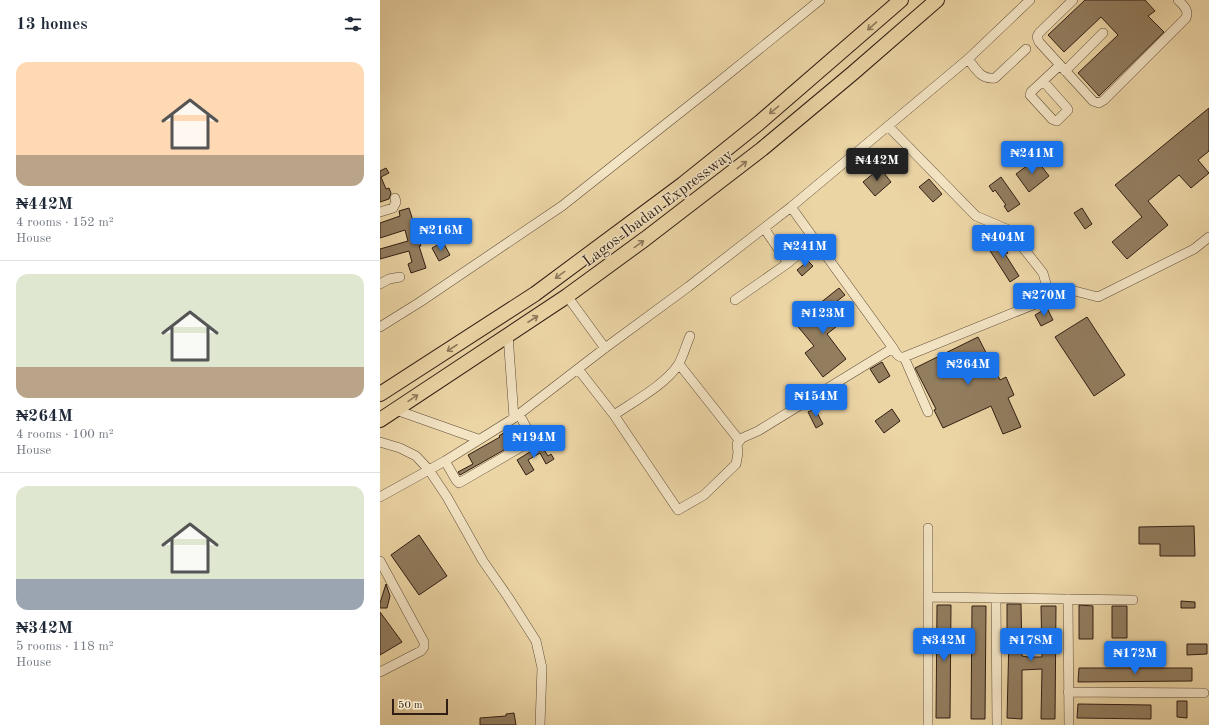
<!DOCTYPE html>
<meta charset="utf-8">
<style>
:root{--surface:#fff;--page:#f2f2f3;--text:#1f2937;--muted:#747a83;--line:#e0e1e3;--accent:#1a73e8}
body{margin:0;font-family:"Old Standard TT",serif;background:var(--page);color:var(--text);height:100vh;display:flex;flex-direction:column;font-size:15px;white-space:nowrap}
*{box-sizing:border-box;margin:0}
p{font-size:13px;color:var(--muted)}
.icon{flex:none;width:22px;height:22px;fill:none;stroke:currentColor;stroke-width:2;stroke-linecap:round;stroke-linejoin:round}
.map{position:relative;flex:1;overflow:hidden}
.panel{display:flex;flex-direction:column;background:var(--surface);width:380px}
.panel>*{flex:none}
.scale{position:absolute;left:12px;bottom:10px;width:56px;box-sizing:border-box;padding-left:4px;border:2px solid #301e14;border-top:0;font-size:11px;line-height:14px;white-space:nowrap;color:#301e14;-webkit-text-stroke:3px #f3e4c4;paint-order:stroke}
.price{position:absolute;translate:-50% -34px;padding:0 9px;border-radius:4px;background:var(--accent);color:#fff;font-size:13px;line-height:26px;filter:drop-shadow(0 1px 2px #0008)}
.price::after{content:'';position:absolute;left:50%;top:24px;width:12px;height:9px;margin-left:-6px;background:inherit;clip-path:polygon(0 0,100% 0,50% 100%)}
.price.on{background:#222;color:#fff}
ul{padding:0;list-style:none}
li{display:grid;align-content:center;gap:8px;height:212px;padding:0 16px}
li+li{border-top:1px solid var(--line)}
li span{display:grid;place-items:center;height:124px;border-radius:12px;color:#555}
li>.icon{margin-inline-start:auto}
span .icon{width:72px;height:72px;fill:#fffc;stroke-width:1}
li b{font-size:17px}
h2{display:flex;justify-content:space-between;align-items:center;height:48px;padding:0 16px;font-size:17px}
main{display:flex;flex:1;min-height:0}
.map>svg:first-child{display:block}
.building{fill:#927d5f;stroke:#301e14}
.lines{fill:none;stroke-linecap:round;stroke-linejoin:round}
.minor-casing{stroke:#5f4c38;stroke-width:10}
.highway-casing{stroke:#301e14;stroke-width:16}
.minor{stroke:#f3e4c4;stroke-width:9}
.highway{stroke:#ecd5a5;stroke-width:14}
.oneway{stroke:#8e7a5c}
.labels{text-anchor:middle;stroke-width:3;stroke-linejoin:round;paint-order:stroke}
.street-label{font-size:16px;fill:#301e14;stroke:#f3e4c4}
</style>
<main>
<section class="panel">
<h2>13 homes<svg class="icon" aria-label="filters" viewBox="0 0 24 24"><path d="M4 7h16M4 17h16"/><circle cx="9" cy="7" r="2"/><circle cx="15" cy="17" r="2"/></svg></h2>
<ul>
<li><span style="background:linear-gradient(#ffd9b3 75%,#b9a48a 0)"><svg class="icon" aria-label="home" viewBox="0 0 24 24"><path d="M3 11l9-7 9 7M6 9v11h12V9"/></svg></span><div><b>₦442M</b><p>4 rooms · 152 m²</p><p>House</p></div></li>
<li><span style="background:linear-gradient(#dfe7d0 75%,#b9a48a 0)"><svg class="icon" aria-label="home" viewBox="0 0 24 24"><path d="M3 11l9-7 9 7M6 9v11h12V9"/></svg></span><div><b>₦264M</b><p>4 rooms · 100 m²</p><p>House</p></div></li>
<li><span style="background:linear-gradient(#dfe7d0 75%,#9aa5b1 0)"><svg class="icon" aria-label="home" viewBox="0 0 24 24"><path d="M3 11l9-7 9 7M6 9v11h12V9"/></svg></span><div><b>₦342M</b><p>5 rooms · 118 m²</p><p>House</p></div></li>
</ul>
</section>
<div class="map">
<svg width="829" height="725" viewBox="0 0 829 725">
<rect width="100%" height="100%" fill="#ecd5a5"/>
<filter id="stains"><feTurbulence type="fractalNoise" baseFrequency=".005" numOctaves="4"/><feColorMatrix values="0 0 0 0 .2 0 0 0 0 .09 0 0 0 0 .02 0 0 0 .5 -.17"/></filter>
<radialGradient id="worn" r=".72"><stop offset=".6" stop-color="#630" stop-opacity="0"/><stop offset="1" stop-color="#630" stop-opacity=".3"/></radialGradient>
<path class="building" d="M705 0H765L775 11 768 16 784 32 719 96 698 73 738 35 721 17 684 52 668 35Z
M829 108V151L818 160 829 173 811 188 799 175 768 201 788 225 747 259 732 242 762 217 735 185Z
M656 159 669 176 649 192 636 174Z
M6 168 9 173 1 177 6 189 9 188 11 193 9 199 0 202V171Z
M500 168 511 182 495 196 483 182Z
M621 177 640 204 628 212 624 206 626 205 615 190 613 192 609 186Z
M549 179 562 194 553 202 539 187Z
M29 208 41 246H39L46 268 31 273 28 264 32 262 29 251 0 259V249L28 241 25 230 0 238V223L20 216 19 211Z
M702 208 712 224 705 229 694 213Z
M618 238 628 253 625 254 639 276 630 282 607 246Z
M63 242 70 255 59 261 52 248Z
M428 261 433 266 422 276 417 270Z
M459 288 465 295 448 308 461 323 447 334 466 359 443 377 425 353 434 346 415 323Z
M667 308 673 320 661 326 655 315Z
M707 317 745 375 714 396 675 337Z
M598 337 620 380 626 377 634 395 628 398 641 427 623 434 611 406 563 428 554 410 556 409 535 368Z
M502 362 510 376 499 383 490 369Z
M435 409 443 424 436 428 428 412Z
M512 409 520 421 504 433 495 421Z
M125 432 131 441 143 434 145 438 80 475 78 472 93 464 88 455 120 437 119 436Z
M161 445 168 456 171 454 174 459 166 464 160 453 148 460 154 470 146 475 137 460Z
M814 526 815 556H780V544H759V527Z
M39 535 67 576 39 595 11 555Z
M6 584 10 596 7 608H0V603Z
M801 601 815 602V608H801Z
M627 604H641L642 656 648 657H662L661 606H676L675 719H661L662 669 642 670V719L627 718 629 637H627Z
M557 605H571L570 718H556Z
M699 605 713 606V639H699Z
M592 606H606L605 719H591Z
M732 606H747V638H732Z
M0 612 22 642 0 655Z
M807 644H827V654L807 655Z
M699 668H812V681L698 682Z
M797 701H807V718L797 717Z
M698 704 771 705V719L697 718Z
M134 713 136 725H100V718L126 716V714Z"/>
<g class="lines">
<defs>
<path id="minor" d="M693 0 659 33 657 37 659 42 713 101 719 103 724 100 806 18C809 10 804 6 798 0
M588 59C596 69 601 80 615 78L646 49
M685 71 723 33
M663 81 687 108 688 110 677 121 672 119 650 95 651 92 680 65
M411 207 513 348
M0 212 13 208 16 202 15 198
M384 228 408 263
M0 284 9 279 20 277
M187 296 225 348
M670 298 691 290 718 297 814 249 829 237
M355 300 408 263 420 253
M0 327 40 302 182 206 330 89 440 0
M128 335 134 418
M524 357 548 412
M299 364 359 440
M198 369 234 415 298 510 324 495 356 464 358 453 357 444 362 438 378 431 513 348C516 353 518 358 524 357L670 298 663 273 629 230 596 216 508 126
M16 410 98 439
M234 415C253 402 286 384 298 365 303 357 306 345 310 336
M0 442 20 448 36 456 49 470 67 497 103 561 128 597 156 641 162 668 160 725
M65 461 76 480 79 483 148 443 151 440 150 434 139 414
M0 497 65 461 134 418 225 348 308 287 411 207 508 126 588 59 650 0
M548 528V725
M0 561 44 642V647L41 651 0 672
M548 597 753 600
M616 598 617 725
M688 599 689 725
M688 692 824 693"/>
<path id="highway" d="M0 394 155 294 303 184 379 123 521 0
M0 420 187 296 265 239 382 149 473 73 557 0"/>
</defs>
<use href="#minor" class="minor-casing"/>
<use href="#highway" class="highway-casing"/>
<use href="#minor" class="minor"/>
<use href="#highway" class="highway"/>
</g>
<defs><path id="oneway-shaft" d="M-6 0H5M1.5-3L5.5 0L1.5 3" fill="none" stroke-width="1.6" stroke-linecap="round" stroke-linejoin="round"/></defs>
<g class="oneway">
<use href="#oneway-shaft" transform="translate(492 26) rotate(139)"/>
<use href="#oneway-shaft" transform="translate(394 110) rotate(140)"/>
<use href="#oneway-shaft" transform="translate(362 165) rotate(-38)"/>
<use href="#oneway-shaft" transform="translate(259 244) rotate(-36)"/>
<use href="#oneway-shaft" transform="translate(180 275) rotate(144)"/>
<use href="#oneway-shaft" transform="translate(153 319) rotate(-33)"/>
<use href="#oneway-shaft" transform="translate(72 348) rotate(147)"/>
<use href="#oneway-shaft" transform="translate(33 398) rotate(-34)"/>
</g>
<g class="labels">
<g class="street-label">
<text transform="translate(277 207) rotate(-37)" y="6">Lagos-Ibadan Expressway</text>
</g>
</g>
<rect width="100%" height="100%" filter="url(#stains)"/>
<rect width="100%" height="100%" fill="url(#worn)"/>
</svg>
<div class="scale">50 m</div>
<b class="price" style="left:652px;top:175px">₦241M</b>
<b class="price on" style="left:497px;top:182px">₦442M</b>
<b class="price" style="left:61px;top:252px">₦216M</b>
<b class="price" style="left:623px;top:259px">₦404M</b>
<b class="price" style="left:425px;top:268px">₦241M</b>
<b class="price" style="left:664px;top:317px">₦270M</b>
<b class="price" style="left:443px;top:335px">₦123M</b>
<b class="price" style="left:588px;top:386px">₦264M</b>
<b class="price" style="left:436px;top:418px">₦154M</b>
<b class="price" style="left:154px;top:459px">₦194M</b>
<b class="price" style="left:564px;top:662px">₦342M</b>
<b class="price" style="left:651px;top:662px">₦178M</b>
<b class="price" style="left:755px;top:675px">₦172M</b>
</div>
</main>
